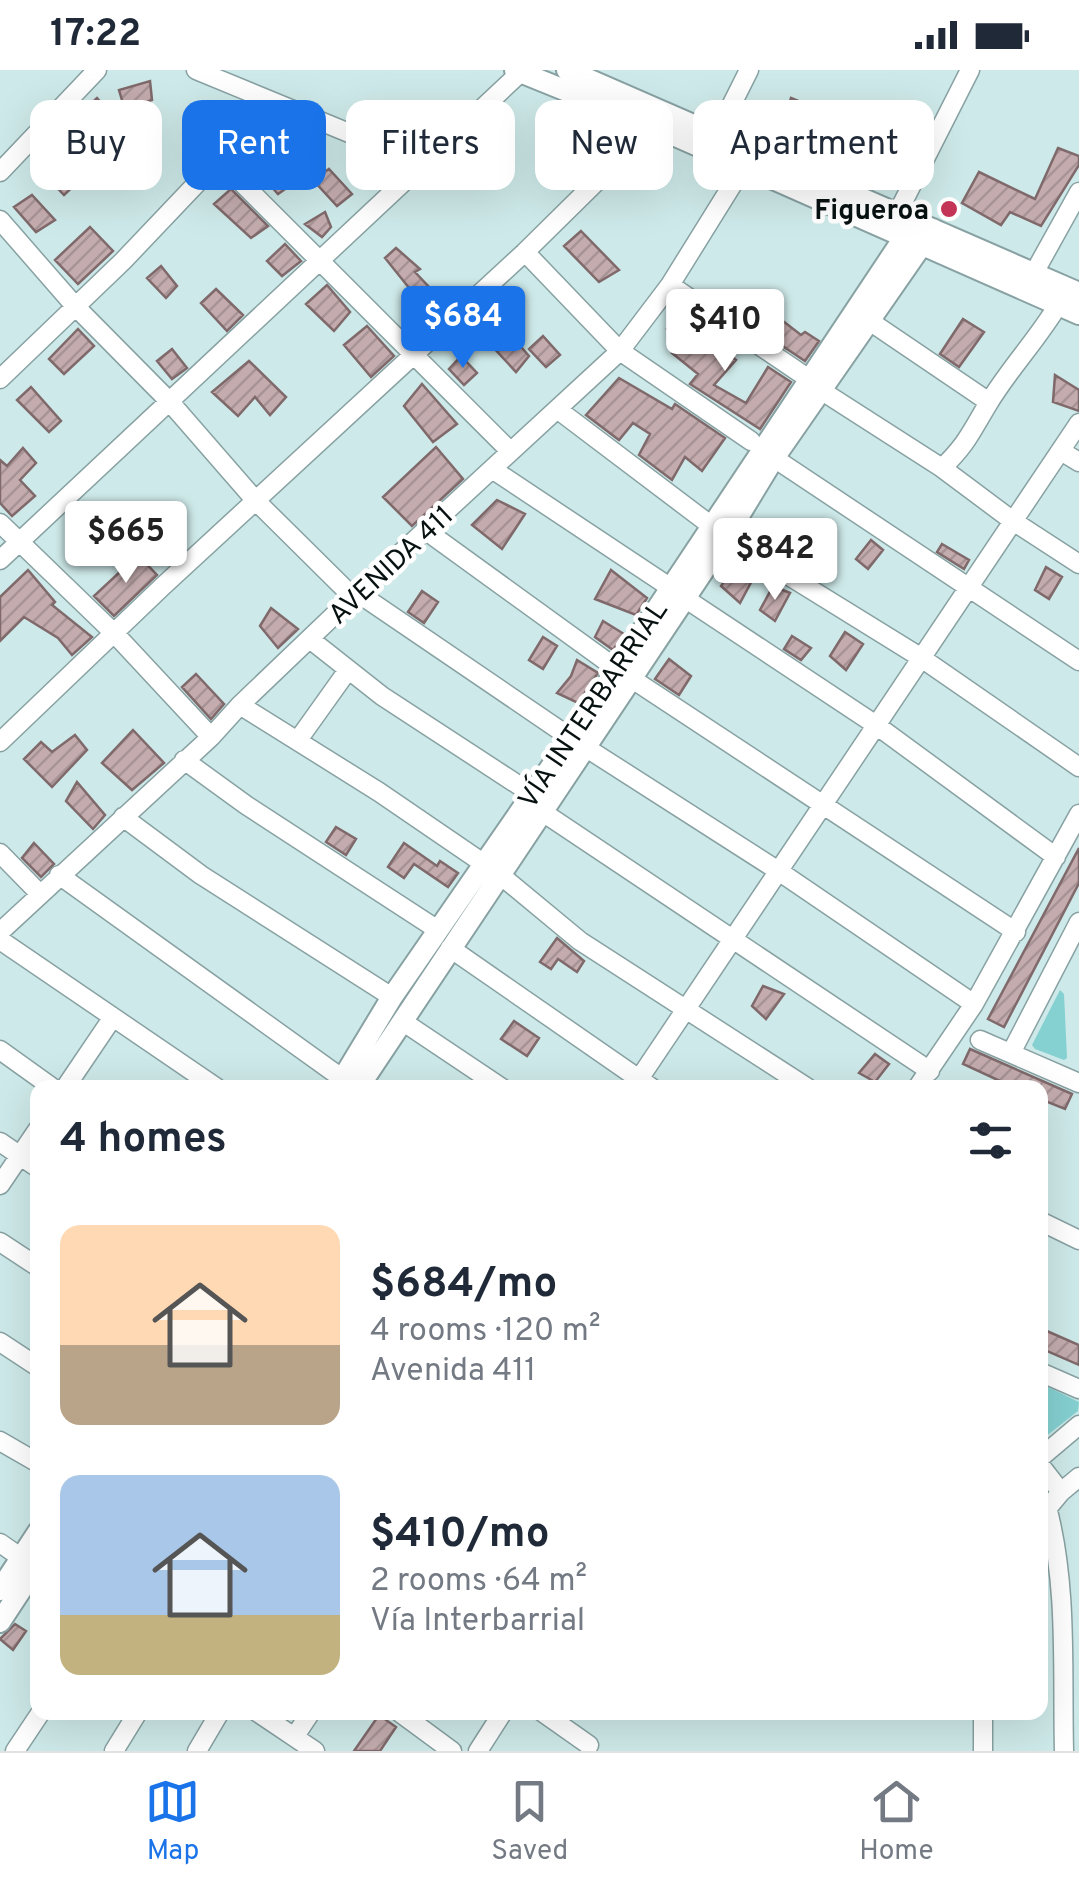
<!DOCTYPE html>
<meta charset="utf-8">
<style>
:root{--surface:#fff;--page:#f2f2f3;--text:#1f2937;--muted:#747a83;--line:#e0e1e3;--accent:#1a73e8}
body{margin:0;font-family:Overpass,sans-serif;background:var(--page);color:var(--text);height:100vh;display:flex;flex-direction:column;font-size:38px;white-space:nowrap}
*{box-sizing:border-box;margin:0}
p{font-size:32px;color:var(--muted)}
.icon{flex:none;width:55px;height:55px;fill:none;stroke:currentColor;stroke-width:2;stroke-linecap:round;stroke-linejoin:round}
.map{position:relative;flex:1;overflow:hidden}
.details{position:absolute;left:30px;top:1010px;width:1018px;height:640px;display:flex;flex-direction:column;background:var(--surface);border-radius:20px;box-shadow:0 10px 40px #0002}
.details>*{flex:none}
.hud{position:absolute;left:30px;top:30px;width:1020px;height:90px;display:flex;gap:20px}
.price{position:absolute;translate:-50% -85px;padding:0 22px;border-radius:10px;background:#fff;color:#222;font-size:32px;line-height:65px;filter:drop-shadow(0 2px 5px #0008)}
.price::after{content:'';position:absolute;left:50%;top:60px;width:30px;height:22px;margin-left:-15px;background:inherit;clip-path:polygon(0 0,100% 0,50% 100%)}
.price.on{background:var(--accent);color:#fff}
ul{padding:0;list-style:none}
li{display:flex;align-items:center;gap:30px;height:250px;padding:0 30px}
li span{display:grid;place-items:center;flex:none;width:280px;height:200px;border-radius:20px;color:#555}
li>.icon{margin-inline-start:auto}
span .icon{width:120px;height:120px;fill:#fffc;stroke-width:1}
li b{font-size:42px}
h2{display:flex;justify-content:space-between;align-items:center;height:120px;padding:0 30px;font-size:42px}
.tag{padding:0 35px;border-radius:20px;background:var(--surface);box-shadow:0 10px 40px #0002;font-size:35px;line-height:90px}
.tag.on{background:var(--accent);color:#fff}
.status{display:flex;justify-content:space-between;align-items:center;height:70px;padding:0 50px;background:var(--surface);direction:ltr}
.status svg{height:28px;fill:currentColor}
.tabs{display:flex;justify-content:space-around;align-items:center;height:140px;border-top:2px solid var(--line);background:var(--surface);font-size:28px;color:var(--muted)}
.tabs a{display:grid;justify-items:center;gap:5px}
.tabs .on{color:var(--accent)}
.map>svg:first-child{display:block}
.green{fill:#85d0d1}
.building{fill:url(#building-hatch);stroke:#7f696b;stroke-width:2.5}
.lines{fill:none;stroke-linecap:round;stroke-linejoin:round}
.minor-casing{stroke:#88a1a2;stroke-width:21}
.major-casing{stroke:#88a1a2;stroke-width:24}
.minor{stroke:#fff;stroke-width:18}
.major{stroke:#fff;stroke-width:20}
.poi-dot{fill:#c53557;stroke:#fff;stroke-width:4}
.labels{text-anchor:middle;stroke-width:9;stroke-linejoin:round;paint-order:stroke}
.poi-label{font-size:28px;font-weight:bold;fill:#081111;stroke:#fff;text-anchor:end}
.street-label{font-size:28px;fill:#081111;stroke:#fff}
</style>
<div class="status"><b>17:22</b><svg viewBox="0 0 49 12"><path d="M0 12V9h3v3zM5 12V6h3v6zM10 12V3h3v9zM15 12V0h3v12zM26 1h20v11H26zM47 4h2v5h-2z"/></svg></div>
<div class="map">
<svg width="1079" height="1681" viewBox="0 0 1079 1681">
<defs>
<pattern id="building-hatch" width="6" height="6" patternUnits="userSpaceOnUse" patternTransform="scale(2.5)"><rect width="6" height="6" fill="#c4acae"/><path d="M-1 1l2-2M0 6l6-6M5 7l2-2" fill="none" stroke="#a79395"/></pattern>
</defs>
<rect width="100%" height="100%" fill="#cee9e9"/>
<path class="green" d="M1060 920 1064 924 1067 988 1064 990 1035 979 1032 975Z
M1040 1313 1079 1332 1078 1341 1040 1371Z"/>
<path class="building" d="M150 11 152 30 125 40 119 20Z
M97 28 141 78 128 90 80 44Z
M791 28 816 38 802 62 784 52Z
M48 77 79 111 64 125 32 91Z
M1058 78 1079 86V95L1041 156 1010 142 1001 155 962 133 979 102 1035 129Z
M270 81 299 109 278 124 253 96Z
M329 99 352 124 337 136 313 110Z
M231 119 268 156 251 168 214 134Z
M32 125 55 150 36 162 14 137Z
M325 142 331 157 322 167 305 154Z
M90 157 113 181 78 214 55 190Z
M581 161 619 200 599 212 564 176Z
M285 174 301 191 282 206 267 191Z
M396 178 420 199 415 202 443 232 430 244 385 188Z
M161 196 177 216 166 228 147 208Z
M327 215 350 242 334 261 306 234Z
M216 219 243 245 227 261 201 233Z
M492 244 529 286 516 302 478 261Z
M675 244 684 252 685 248 736 290 714 315 746 333 768 297 791 312 760 359 690 314 698 304 672 283 682 270 667 259Z
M779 248 801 265 805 262 819 271 805 291 769 267Z
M963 249 984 262 959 297 940 284Z
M367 256 394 286 371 307 344 275Z
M78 259 94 276 64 304 49 289Z
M543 266 560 285 546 297 529 279Z
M172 279 187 298 172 309 157 291Z
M461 286 477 303 464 315 449 299Z
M249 291 286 327 270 345 255 327 238 346 212 322Z
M1055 305 1079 320V341L1053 332Z
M619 308 672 339 675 334 725 368 702 401 685 387 672 410 639 385 650 364 633 353 619 370 586 345Z
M422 314 457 354 433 372 404 336Z
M31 317 61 351 49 362 17 330Z
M436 377 463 409 412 456 383 427Z
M23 378 36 393 20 410 35 426 12 446 0 433V390L7 396Z
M497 430 525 444 502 479 472 455Z
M871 470 883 480 868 499 856 489Z
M942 474 969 490 964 499 937 482Z
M138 485 157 505 114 546 94 526Z
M739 490 756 503 740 533 721 516Z
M1046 497 1062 507 1049 529 1035 520Z
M28 500 55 532 52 535 92 567 72 585 58 568 24 547 0 571V527Z
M611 500 647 528 636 545 595 529Z
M773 516 790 523 775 551 760 540Z
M422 521 438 532 424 553 408 542Z
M271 538 298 559 278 578 260 556Z
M603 551 624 564 613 580 595 567Z
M845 562 863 574 846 600 830 586Z
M792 566 811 578 801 590 784 579Z
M543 567 557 576 543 599 529 590Z
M669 589 691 606 679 625 655 609Z
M577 590 598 603 578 633 557 623 571 606Z
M196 604 224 634 211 649 182 617Z
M133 660 164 693 132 720 102 693Z
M75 665 87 680 52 717 24 689 41 672 52 682Z
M77 712 105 745 93 759 66 731Z
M336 757 356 769 346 785 326 772Z
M34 773 54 794 41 807 22 788Z
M404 773 437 796 440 791 458 803 448 817 414 794 404 808 388 797Z
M1079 778V813L1004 957 988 949Z
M557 868 584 891 577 902 558 889 551 899 540 892Z
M763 916 784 924 766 949 752 936Z
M514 951 539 968 527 986 501 969Z
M970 979 1072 1024 1065 1039 1040 1029V1018H1015L963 994Z
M875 984 889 994 875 1012 859 1003Z
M1040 1258 1079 1275V1295L1040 1278Z
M15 1554 26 1561 13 1580 0 1569Z
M379 1645 396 1657 380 1681H354Z"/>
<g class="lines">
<defs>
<path id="minor" d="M196 0 422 93
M653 56 525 182 620 281 751 371
M717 64 749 0
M219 90 510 381
M0 102 97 0
M898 142 970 0
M0 150 75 236 169 331 256 431 353 527
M1034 203 1079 122
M670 215 809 309 822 321 942 398 1013 451 1079 494
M868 250 989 332
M0 309 123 191 219 90 280 35
M557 339 713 457
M1061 381 1079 392
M774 388 1079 591
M942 398C967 374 971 362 988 334 1009 299 1037 270 1058 235
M492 399 671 518
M0 453 115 564 211 667
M425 460 617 599 1016 862
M726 467 920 587 1079 697
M0 490 521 2
M358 523 571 668
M683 527 876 655 1056 787
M311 570 382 626 532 724
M240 635 379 722 499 804 580 871 808 1018
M298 670 348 600
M0 672 163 516 525 182
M585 677 777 800 974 934
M184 690 246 735 438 860
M541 741 930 1001
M123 747 201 805 392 927
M0 783 39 823
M59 805 343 1009
M0 862 211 667 240 635 353 527 620 281 670 215 744 96
M0 870 217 1018
M450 878 652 1018
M402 951 502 1018
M980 970 1079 1013
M0 980 53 1018
M1011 983 1079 852
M65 1018 113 947
M633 1018 1079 353
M917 1018 974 934 1079 744
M0 1072 38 1098
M0 1115 38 1059
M1040 1151 1079 1170
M0 1172 38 1197
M0 1272 38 1297
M1040 1302 1079 1319
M0 1371 38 1393
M1040 1388 1079 1355
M1040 1395 1061 1422
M1047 1437C1068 1516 1062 1600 1064 1681
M1041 1446 1061 1422 1079 1407
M0 1473 33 1496
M257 1642 315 1681
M399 1642 452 1681
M542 1642 589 1675
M983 1642V1681
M295 1666 311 1642
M15 1681 41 1642
M114 1681 138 1642
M197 1681 220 1642
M478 1681 503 1642"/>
<path id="major" d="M515 0 653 56 1079 244
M567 0 1079 223
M337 1018 392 927 571 668 915 151
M358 1018 726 467 774 388 933 159
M0 1520 38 1462
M0 1552 38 1494"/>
</defs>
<use href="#minor" class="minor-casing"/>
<use href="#major" class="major-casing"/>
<use href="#minor" class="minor"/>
<use href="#major" class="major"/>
</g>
<circle class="poi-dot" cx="949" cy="139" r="10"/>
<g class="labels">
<g class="poi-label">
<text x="929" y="149">Figueroa</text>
</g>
<g class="street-label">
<text transform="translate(390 494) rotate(-43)" y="10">AVENIDA 411</text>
<text transform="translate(592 634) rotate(-56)" y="10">VÍA INTERBARRIAL</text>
</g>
</g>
</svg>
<b class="price on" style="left:463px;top:301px">$684</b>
<b class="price" style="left:725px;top:304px">$410</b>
<b class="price" style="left:126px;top:516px">$665</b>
<b class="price" style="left:775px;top:533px">$842</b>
<div class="hud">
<a class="tag">Buy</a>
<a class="tag on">Rent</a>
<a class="tag">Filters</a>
<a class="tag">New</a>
<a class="tag">Apartment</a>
</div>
<section class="details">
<h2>4 homes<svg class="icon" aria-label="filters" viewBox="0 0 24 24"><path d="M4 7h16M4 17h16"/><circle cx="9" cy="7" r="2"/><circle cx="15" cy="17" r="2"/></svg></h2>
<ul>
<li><span style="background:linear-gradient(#ffd9b3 60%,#b9a48a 0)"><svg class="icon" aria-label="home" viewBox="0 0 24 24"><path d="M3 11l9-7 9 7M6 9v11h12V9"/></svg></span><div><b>$684/mo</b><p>4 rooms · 120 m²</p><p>Avenida 411</p></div></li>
<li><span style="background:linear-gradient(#a9c7e8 70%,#c2b280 0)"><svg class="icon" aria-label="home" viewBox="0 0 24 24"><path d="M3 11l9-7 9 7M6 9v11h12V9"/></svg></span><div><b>$410/mo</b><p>2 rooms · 64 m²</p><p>Vía Interbarrial</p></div></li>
</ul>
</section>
</div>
<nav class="tabs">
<a class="on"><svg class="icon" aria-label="map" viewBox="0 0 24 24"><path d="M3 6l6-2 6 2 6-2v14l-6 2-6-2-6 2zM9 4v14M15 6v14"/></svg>Map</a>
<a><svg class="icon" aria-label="saved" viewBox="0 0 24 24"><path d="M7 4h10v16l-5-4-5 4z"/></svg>Saved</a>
<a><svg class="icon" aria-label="home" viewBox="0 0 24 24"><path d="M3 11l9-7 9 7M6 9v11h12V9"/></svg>Home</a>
</nav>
